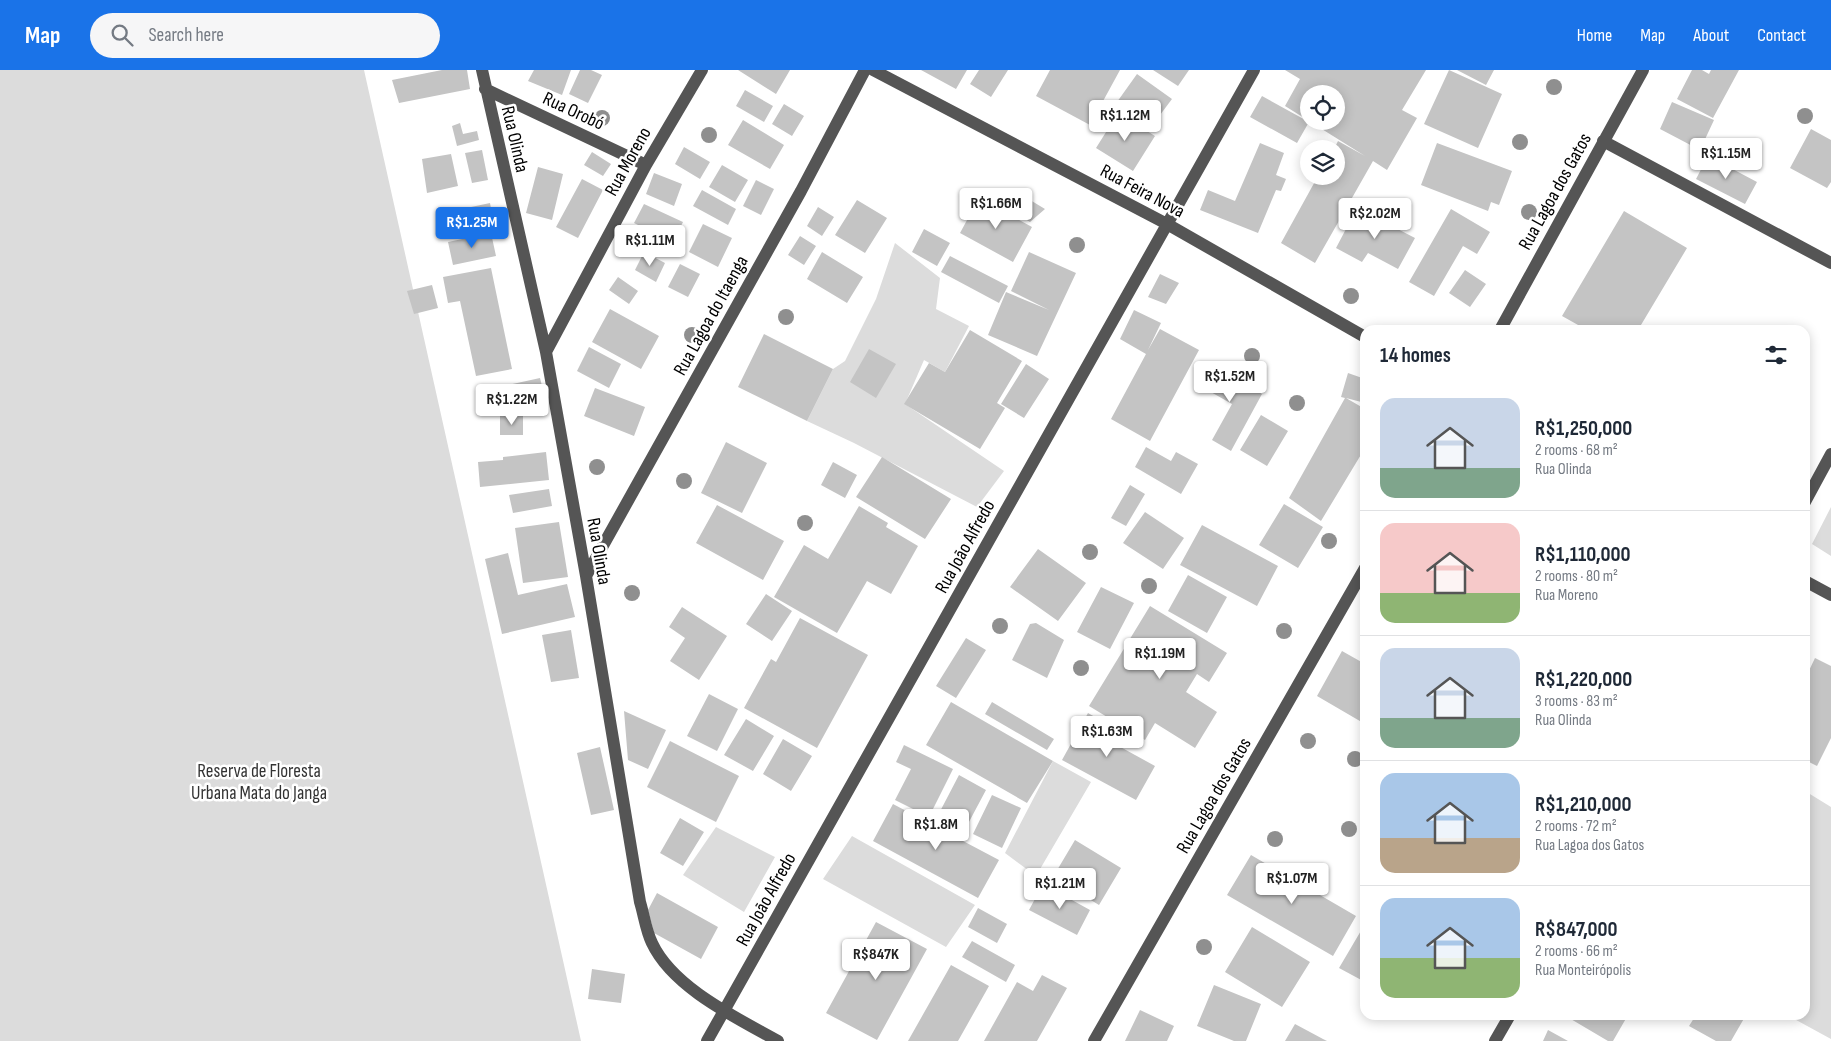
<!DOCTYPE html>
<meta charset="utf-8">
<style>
:root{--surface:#fff;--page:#f6f6f7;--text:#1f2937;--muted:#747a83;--line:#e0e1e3;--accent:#1a73e8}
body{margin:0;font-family:"Sofia Sans Condensed",sans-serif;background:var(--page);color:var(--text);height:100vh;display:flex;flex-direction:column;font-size:19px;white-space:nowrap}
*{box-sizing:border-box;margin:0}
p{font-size:16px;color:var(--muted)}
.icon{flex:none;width:28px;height:28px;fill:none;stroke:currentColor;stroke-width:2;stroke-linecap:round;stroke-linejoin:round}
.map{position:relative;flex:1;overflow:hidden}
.panel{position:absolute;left:1360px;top:255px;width:450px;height:695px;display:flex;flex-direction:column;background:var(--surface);border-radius:15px;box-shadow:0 2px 12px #0003}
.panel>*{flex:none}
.tools{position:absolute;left:1300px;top:15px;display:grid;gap:10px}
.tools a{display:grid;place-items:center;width:45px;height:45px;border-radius:50%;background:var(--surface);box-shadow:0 2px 12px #0003;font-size:25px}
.price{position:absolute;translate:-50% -42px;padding:0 11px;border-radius:5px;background:#fff;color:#222;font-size:16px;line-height:32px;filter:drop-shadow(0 1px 2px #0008)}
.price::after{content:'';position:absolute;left:50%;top:30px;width:15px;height:11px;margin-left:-8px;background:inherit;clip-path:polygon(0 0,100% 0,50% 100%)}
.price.current{background:var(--accent);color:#fff}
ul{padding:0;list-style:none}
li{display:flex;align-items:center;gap:15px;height:125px;padding:0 20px}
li+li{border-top:1px solid var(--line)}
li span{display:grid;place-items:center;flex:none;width:140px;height:100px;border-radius:15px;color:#555}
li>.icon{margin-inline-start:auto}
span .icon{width:60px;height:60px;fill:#fffc;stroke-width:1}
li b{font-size:21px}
h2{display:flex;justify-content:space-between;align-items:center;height:60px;padding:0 20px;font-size:21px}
header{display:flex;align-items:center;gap:30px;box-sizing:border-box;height:70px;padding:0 25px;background:var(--accent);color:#fff}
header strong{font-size:24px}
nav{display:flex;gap:28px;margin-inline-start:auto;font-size:18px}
.search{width:350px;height:45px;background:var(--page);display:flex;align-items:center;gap:12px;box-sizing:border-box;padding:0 18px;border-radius:28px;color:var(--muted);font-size:19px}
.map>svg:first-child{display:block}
.green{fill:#dcdcdc}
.building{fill:#c4c4c4}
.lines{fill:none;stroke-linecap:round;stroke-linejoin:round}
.minor{stroke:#555;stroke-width:12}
.tree{fill:#8f8f8f}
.labels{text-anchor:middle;stroke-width:5;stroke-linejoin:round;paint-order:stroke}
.street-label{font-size:19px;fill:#000;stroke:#fff}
.park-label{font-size:19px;fill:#333;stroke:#fff}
</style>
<header>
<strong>Map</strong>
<div class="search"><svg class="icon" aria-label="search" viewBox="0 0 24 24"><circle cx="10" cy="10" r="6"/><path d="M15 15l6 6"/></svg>Search here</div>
<nav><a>Home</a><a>Map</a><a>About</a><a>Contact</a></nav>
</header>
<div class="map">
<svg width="1831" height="971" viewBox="0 0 1831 971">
<rect width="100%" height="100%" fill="#fff"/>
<path class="green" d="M0 0H364L581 971H0Z
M895 173 940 208 936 239 969 256 945 302 924 290 905 334 1004 401 977 437 854 373 807 351 833 299 845 291 876 229Z
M1831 437V486L1812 474Z
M1053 691 1091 712 1036 806 1005 783Z
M1805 721 1831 737V969L1787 945H1805Z
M716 757 775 787 744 842 683 805Z
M852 766 975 835 946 877 823 809Z"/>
<path class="building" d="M442 0H467L470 19 399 33 392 10Z
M534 0H571L562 25 528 11Z
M580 0H591L602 5 588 33 569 24Z
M738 0H790L776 24Z
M921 0H967L956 19Z
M979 0H1008L991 27 970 14Z
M1050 0H1120L1090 55 1036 26Z
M1153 0H1189L1178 16Z
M1285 0H1426L1402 40 1417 48 1387 100 1373 91 1315 193 1281 173 1318 106H1336V79H1334L1338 71 1365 86 1309 51H1336V24H1309V51L1285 36 1300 9Z
M1449 0 1502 24 1478 78 1424 54Z
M1457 0H1494L1486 15Z
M1692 0H1702L1709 4 1711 0H1739L1713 48 1677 29Z
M1137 4 1172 29 1151 57 1117 32Z
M745 20 773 36 764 52 736 36Z
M1262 26 1309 52 1297 73 1250 47Z
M1672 32 1714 50 1700 80 1660 59Z
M784 34 804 46 792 66 772 54Z
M1118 43 1155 66 1133 101 1096 78Z
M743 50 784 75 770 99 728 75Z
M460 53 463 64 477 61 479 70 457 76 452 56Z
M1811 59 1831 70V112L1827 118 1790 98Z
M1260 73 1284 83 1276 105 1286 109 1281 121 1276 120 1258 163 1200 140 1208 120 1235 131Z
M1437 73 1512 101 1499 135 1491 132 1488 141 1421 115Z
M684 77 710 92 700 109 675 94Z
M482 80 488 110 472 113 465 83Z
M592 82 611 94 603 106 584 95Z
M451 84 458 116 427 123 422 89Z
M1708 86 1757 112 1745 134 1696 109Z
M722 95 748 110 735 132 709 117Z
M538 97 563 104 552 150 526 143Z
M654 103 682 114 674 136 646 124Z
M582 109 603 120 578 168 556 157Z
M756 110 774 119 761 145 743 136Z
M702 120 736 139 728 155 693 136Z
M1015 121 1045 139 1030 152 1006 138Z
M979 128 1032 157 1013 192 960 163Z
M857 130 887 148 865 183 835 165Z
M490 133 494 155 461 161 457 140Z
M644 134 683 152 673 172 634 153Z
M818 137 834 147 822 166 807 156Z
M1357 138 1415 168 1398 199 1368 183 1362 192 1336 178Z
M1451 139 1490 162 1477 184 1463 176 1434 226 1409 212Z
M1624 141 1687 178 1638 260H1587L1562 246Z
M703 154 732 168 718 197 689 182Z
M924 159 950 173 937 196 912 182Z
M491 163 496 186 453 195 448 172Z
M800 166 816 176 804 195 788 185Z
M644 182 665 193 656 212 635 200Z
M822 182 863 207 847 233 807 209Z
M1029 182 1076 203 1037 286 988 265 1006 222 1049 240 1011 221Z
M950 186 1008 216 999 233 941 202Z
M680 194 700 204 688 227 668 217Z
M491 198 512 299 476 306 460 231 448 233 443 207Z
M1465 200 1486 214 1470 237 1449 223Z
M1160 204 1179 213 1166 234 1148 227Z
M618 207 638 221 629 234 609 220Z
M432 215 438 238 414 244 407 221Z
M610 239 659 266 641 299 592 272Z
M1134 240 1161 253 1148 280 1160 259 1199 280 1150 371 1111 349 1146 284 1120 269Z
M970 260 1022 291 997 333 1005 338 980 379 904 334 929 293 945 302Z
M764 264 833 299 807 351 738 317Z
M589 277 621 294 609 318 577 301Z
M869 279 896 294 876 328 850 312Z
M1206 293 1262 324 1231 381 1212 370 1232 334 1195 313Z
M1026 294 1049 309 1024 348 1001 334Z
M1348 303 1365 309V333L1346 328 1365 339V378L1321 451 1289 428 1345 328 1341 327Z
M540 308 546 332 505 342 499 317Z
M595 318 645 337 634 366 584 346Z
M1261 345 1288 361 1267 396 1240 380Z
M500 346H523V365H500Z
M726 372 767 393 742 443 701 423Z
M1146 377 1171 391 1176 382 1198 394 1181 424 1135 397Z
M546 382 549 410 480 417 478 392 503 390V387Z
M882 387 951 429 925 469 856 427Z
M833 392 857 405 845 428 821 415Z
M1130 415 1145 424 1126 456 1111 448Z
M549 419 552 436 513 443 509 425Z
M1284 434 1323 457 1298 498 1259 475Z
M717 435 784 471 763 510 696 473Z
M859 436 888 453 886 457 918 476 891 524 867 511 837 563 774 527 804 475 828 489Z
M1145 442 1184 468 1163 499 1123 473Z
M559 452 568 507 523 513 515 458Z
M1202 455 1278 496 1257 536 1180 495Z
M1038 479 1086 513 1058 551 1010 517Z
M508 483 518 525 567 514 575 547 502 564 485 489Z
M1188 505 1227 527 1207 563 1168 541Z
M1101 517 1134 533 1110 579 1077 562Z
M766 524 792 541 772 571 746 554Z
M1150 536 1227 583 1209 612 1197 604 1186 622 1217 642 1195 678 1155 653 1145 670 1089 636Z
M682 537 727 566 699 610 670 591 685 568 669 557Z
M800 548 868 585 817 678 744 638 771 589 776 592Z
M1036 553 1064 570 1047 608 1012 590 1030 554Z
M571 560 579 608 551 612 542 565Z
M966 568 986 580 956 628 936 616Z
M1342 581 1365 594V654L1317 626Z
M1815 588 1831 596V668L1817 696 1805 690V609Z
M709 624 738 639 717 681 687 666Z
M951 632 1053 691 1027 733 926 675Z
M992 632 1054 669 1047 680 985 644Z
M624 641 666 660 648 699 628 690Z
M1088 643 1121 662 1115 674 1155 696 1136 730 1062 690Z
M746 649 774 666 753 701 724 685Z
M783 669 812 686 791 721 763 704Z
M670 671 739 706 716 752 647 717Z
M904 675 953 699 929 747 895 730 911 699 896 692Z
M600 677 614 740 591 745 577 683Z
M959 705 986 720 962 765 935 751Z
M992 725 1021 738 1002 778 973 764Z
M893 734 999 790 978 828 873 771Z
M680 748 704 762 683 796 660 783Z
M1075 770 1121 798 1099 835 1053 807Z
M1251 785 1356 846 1333 886 1227 825Z
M1043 814 1090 840 1077 865 1029 840Z
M657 823 718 857 701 889 654 863 648 840Z
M978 838 1007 854 997 873 968 857Z
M876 852 927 879 877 970 826 943Z
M1252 857 1310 892 1282 937 1225 902Z
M1362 859 1365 861V912L1339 898Z
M972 871 1015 895 1006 912 962 887Z
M951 895 989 916 958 971H908Z
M592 899 625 904 621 933 588 929Z
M1042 905 1067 918 1037 971H984L1017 912 1033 921Z
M1214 915 1261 934 1246 971H1234L1197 956Z
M1140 940 1174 956 1167 971H1125Z
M1564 945H1628L1613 971H1608Z
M1696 945H1746L1731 971H1716L1689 956Z
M1295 954 1323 969 1327 971H1285Z
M1548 960 1568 971H1543Z"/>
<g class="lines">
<path class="minor" d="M482 0 546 282 586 506 640 832C644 845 646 861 652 873 673 918 737 948 778 971
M873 0 1167 154 1365 267
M485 19 646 95
M1603 71 1831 193
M1500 260 1643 0
M546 282 646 95 702 0
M1805 432 1831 384
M586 506 801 121 865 0
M1805 511 1831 525
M707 971 1254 0
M1094 971 1365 498
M1495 971 1510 945"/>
</g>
<g class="tree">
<circle cx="1554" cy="17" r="8"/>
<circle cx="1805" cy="46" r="8"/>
<circle cx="602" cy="48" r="8"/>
<circle cx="709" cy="65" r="8"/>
<circle cx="1520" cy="72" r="8"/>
<circle cx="1529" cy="142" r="8"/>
<circle cx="1077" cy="175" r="8"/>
<circle cx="1351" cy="226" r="8"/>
<circle cx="786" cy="247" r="8"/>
<circle cx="692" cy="265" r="8"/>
<circle cx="1252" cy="286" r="8"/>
<circle cx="1297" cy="333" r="8"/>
<circle cx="597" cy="397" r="8"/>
<circle cx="684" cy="411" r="8"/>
<circle cx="805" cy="453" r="8"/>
<circle cx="1329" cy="471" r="8"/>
<circle cx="1090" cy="482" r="8"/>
<circle cx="1149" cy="516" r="8"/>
<circle cx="632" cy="523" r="8"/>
<circle cx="1000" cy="556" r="8"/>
<circle cx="1284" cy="561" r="8"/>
<circle cx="1081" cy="598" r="8"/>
<circle cx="1308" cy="671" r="8"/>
<circle cx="1355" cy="689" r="8"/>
<circle cx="1349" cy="759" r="8"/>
<circle cx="1275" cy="769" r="8"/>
<circle cx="1204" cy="877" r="8"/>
</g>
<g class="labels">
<g class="street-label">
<text transform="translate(574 40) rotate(25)" y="7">Rua Orobó</text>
<text transform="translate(516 69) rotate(77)" y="7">Rua Olinda</text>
<text transform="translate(627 91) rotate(-61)" y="7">Rua Moreno</text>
<text transform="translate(1143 120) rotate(28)" y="7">Rua Feira Nova</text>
<text transform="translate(1554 121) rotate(-61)" y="7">Rua Lagoa dos Gatos</text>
<text transform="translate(710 245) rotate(-61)" y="7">Rua Lagoa do Itaenga</text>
<text transform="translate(964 476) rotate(-61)" y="7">Rua João Alfredo</text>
<text transform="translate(600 481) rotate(80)" y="7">Rua Olinda</text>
<text transform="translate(1213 725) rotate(-60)" y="7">Rua Lagoa dos Gatos</text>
<text transform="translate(765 829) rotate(-61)" y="7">Rua João Alfredo</text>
</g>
<g class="park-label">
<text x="259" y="707">Reserva de Floresta<tspan x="259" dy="22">Urbana Mata do Janga</tspan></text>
</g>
</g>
</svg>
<div class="tools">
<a><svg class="icon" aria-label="locate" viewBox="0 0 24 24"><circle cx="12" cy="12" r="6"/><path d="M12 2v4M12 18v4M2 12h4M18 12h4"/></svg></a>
<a><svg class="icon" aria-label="layers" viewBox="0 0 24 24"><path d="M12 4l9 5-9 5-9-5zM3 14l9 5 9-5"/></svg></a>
</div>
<b class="price" style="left:1125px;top:72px">R$1.12M</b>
<b class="price" style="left:1726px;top:110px">R$1.15M</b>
<b class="price" style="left:996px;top:160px">R$1.66M</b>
<b class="price" style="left:1375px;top:170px">R$2.02M</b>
<b class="price current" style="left:472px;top:179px">R$1.25M</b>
<b class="price" style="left:650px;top:197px">R$1.11M</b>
<b class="price" style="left:1230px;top:333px">R$1.52M</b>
<b class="price" style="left:512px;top:356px">R$1.22M</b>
<b class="price" style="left:1160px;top:610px">R$1.19M</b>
<b class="price" style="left:1107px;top:688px">R$1.63M</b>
<b class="price" style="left:936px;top:781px">R$1.8M</b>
<b class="price" style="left:1292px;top:835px">R$1.07M</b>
<b class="price" style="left:1060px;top:840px">R$1.21M</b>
<b class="price" style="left:876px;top:911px">R$847K</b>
<section class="panel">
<h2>14 homes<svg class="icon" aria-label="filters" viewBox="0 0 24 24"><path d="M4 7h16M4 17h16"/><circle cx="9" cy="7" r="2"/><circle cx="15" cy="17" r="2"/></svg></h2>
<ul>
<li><span style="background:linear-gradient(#c9d6e8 70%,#7fa58c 0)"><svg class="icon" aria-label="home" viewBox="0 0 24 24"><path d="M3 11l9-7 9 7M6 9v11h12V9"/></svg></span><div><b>R$1,250,000</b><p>2 rooms · 68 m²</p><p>Rua Olinda</p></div></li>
<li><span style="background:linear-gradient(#f6c9c9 70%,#8fb573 0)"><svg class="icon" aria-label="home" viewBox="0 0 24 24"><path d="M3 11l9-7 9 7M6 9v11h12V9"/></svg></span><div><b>R$1,110,000</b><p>2 rooms · 80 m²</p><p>Rua Moreno</p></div></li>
<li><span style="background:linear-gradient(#c9d6e8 70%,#7fa58c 0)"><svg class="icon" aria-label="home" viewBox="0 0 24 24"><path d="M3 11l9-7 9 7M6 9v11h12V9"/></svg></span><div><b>R$1,220,000</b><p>3 rooms · 83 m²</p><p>Rua Olinda</p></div></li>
<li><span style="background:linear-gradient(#a9c7e8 65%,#b9a48a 0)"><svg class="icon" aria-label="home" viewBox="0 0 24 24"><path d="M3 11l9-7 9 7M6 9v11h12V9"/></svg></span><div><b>R$1,210,000</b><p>2 rooms · 72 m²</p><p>Rua Lagoa dos Gatos</p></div></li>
<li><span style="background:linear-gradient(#a9c7e8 60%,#8fb573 0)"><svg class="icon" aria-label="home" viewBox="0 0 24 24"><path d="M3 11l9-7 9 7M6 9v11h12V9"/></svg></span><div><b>R$847,000</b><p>2 rooms · 66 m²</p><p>Rua Monteirópolis</p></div></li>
</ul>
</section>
</div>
